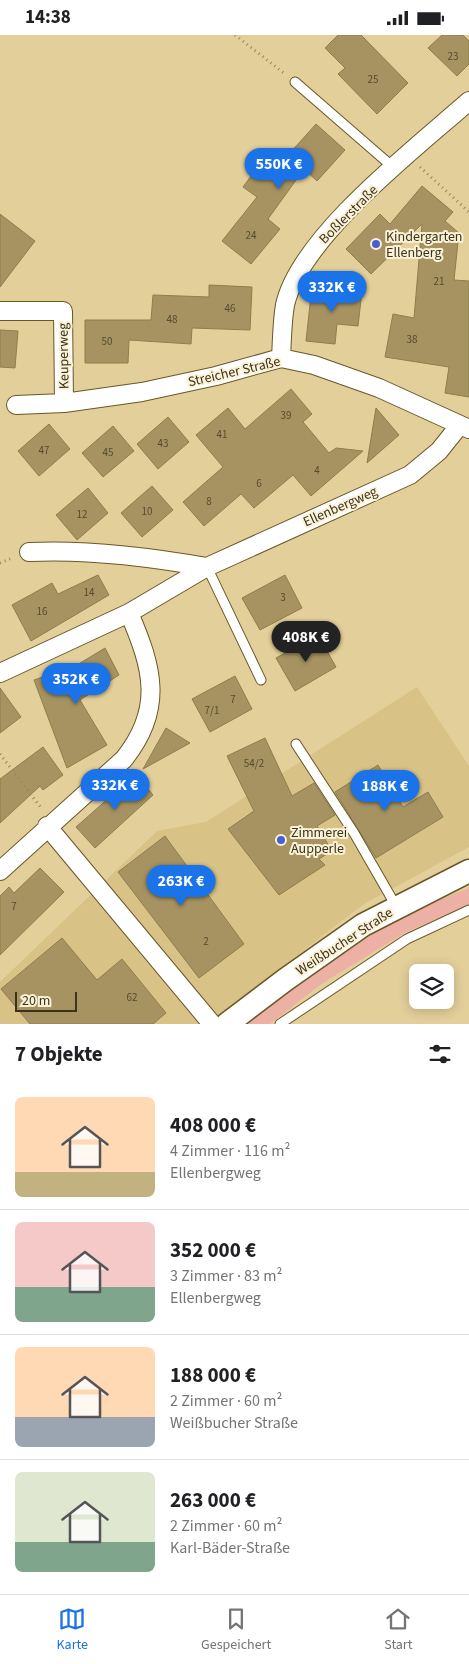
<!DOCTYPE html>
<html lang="de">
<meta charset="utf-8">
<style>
:root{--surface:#fff;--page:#f6f6f6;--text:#202124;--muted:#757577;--line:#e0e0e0;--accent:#1a73e8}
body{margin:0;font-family:"Source Sans 3",sans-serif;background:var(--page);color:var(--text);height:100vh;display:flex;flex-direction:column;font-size:19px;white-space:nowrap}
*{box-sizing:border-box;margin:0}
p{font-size:16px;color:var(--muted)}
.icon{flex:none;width:28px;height:28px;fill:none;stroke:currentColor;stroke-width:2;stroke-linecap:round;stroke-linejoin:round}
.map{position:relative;height:989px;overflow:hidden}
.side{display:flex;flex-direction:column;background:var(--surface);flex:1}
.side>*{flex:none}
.tools{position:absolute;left:409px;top:929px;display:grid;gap:10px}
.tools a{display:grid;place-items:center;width:45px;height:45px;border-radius:8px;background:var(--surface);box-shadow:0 2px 12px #0003;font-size:25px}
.scale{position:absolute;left:15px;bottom:12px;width:62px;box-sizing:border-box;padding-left:5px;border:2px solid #3b331e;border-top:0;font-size:14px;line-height:18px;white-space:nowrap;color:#3b331e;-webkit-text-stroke:4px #faf1d6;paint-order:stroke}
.price{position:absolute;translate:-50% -42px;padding:0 11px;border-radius:18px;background:var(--accent);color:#fff;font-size:16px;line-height:32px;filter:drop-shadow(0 1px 2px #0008)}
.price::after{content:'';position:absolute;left:50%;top:30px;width:15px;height:11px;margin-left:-8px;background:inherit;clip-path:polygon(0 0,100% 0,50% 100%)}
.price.on{background:#222;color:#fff}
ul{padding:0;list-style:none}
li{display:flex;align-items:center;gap:15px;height:125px;padding:0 15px}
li+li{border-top:1px solid var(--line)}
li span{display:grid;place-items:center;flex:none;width:140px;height:100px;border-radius:8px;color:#555}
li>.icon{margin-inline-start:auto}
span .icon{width:60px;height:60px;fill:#fffc;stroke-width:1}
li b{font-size:21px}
h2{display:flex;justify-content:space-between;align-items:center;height:60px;padding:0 15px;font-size:21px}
.status{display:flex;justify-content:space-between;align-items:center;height:35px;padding:0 25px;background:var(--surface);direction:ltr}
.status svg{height:14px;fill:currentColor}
.tabs{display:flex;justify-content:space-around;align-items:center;height:70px;border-top:1px solid var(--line);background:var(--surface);font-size:14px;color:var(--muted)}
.tabs a{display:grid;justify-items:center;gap:2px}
.tabs .on{color:var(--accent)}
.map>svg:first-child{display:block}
.built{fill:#d8c286}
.green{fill:#ecb0a5}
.building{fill:#a69361;stroke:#8f7d4b}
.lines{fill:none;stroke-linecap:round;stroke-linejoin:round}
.service-casing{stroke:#695726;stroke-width:11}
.minor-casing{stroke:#695726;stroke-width:20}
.tertiary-casing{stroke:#695726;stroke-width:25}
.path{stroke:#958660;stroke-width:3;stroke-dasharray:1 4;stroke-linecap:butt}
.service{stroke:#fff;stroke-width:9}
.minor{stroke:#fff;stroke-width:18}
.tertiary{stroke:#fff;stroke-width:22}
.poi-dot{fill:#4660d4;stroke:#faf1d6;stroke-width:2}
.labels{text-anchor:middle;stroke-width:4;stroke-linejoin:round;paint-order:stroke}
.number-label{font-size:11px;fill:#564b2f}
.street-label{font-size:14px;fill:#3b331e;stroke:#faf1d6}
.poi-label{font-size:14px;fill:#3b331e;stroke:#faf1d6;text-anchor:start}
</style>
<div class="status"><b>14:38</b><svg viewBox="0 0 49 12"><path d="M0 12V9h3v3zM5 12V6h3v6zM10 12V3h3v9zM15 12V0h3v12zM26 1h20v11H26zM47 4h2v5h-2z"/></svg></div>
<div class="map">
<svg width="469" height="989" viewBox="0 0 469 989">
<rect width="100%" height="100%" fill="#e3cf9a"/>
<path class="built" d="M417 652 469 731V812L364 869 208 989H0V947L157 796 206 787Z"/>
<path class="green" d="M469 853V870L406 897 320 950 270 989H244L334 922 408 878Z"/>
<path class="building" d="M338 0H361L408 48 377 79 338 39 345 33 325 13Z
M442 0H463L469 6V29L457 41 428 13Z
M316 89 345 115 317 146 304 134 268 184 280 194 251 229 222 206 257 162 243 152 268 118 281 128Z
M422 151 453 177 445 186 459 198 454 245 469 246V362L445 358 449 332 385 322 393 279 414 283 422 189 371 239 346 214 380 179 390 189Z
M0 179 35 206 0 252Z
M209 250 252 252 250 295 192 293 191 309 129 305 128 328H85V285H151L153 260 209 262Z
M312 251 362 256 358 291 337 289 335 309 306 306Z
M0 295 18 296 15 333 0 332Z
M291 354 312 379 303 387 329 418 336 413 363 416 311 461 293 440 254 473 241 459 204 491 183 467 223 432 196 400 228 373 245 394Z
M376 373 399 400 367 428Z
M168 382 189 407 158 434 137 409Z
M49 389 70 414 39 441 18 416Z
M113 391 134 416 103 442 82 418Z
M152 451 173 475 142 502 121 478Z
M88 453 108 478 77 505 56 480Z
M98 540 109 560 31 606 12 570 52 548 58 559Z
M285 540 302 573 260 595 242 563Z
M318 600 336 632 295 656 276 623Z
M105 613 119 640 80 665 107 710 67 733 34 645 77 630Z
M235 641 252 674 210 697 192 664Z
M0 653 21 682 0 698Z
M166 693 190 708 143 734Z
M265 703 292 761 314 748 335 780 317 791 332 816 319 824 325 830 279 860 228 794 254 776 227 721Z
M43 712 63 740 43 755 40 751 0 788V744Z
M378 730 403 772 428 757 443 782 376 823 335 757Z
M136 739 153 760 95 813 76 792Z
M165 801 244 909 199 943 118 837Z
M40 833 64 857 0 920V861L9 852 14 858Z
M62 903 97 945 122 924 166 978 153 989H30L1 954Z"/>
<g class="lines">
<defs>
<path id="service" d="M295 47 394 133
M207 532 261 645
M296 709 354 798 396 871
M280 989 407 904 469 875"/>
<path id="minor" d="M0 276H63L64 368
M281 323C282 306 282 287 285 270 300 202 416 113 469 66
M16 370 64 368 142 357 216 341 281 323 314 330 379 353 469 394
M29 517C86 514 150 522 207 532
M0 638 129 578 207 532 410 440 439 416 459 391
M47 791 212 989
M0 836 124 724C164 674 153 633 129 578"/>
<path id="tertiary" d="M227 989 285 945 363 890 469 836"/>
</defs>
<use href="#service" class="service-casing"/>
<use href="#minor" class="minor-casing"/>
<use href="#tertiary" class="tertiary-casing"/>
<path class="path" d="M235 0 285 39
M420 132 469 177
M0 528 12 523
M0 719 42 774"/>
<use href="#service" class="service"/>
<use href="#minor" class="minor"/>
<use href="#tertiary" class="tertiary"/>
</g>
<g class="poi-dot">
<circle cx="376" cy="209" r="5"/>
<circle cx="281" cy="805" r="5"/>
</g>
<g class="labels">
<g class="number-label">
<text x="453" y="25">23</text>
<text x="373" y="48">25</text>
<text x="251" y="204">24</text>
<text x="439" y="250">21</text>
<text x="230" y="277">46</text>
<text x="172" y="288">48</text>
<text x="412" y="308">38</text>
<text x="107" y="310">50</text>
<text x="286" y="384">39</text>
<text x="222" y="403">41</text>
<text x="163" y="412">43</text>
<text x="44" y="419">47</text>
<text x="108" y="421">45</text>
<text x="317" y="439">4</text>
<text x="259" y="452">6</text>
<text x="209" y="470">8</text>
<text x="147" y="480">10</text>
<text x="82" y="483">12</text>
<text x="89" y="561">14</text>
<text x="283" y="566">3</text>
<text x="42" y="580">16</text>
<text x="233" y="668">7</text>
<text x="212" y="679">7/1</text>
<text x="254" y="732">54/2</text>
<text x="14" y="875">7</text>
<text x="206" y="910">2</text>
<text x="132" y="966">62</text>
</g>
<g class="street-label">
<text transform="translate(348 179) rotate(-45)" y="5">Boßlerstraße</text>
<text transform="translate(63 321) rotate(-91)" y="5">Keuperweg</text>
<text transform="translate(234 336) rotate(-13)" y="5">Streicher Straße</text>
<text transform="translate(340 471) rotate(-24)" y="5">Ellenbergweg</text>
<text transform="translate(344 906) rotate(-33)" y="5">Weißbucher Straße</text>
</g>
<g class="poi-label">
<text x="386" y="206">Kindergarten<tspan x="386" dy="16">Ellenberg</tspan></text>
<text x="291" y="802">Zimmerei<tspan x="291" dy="16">Aupperle</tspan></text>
</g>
</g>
</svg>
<div class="tools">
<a><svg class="icon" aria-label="layers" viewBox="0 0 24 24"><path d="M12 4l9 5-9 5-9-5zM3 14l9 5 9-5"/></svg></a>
</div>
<div class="scale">20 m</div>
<b class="price" style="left:279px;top:155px">550K €</b>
<b class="price" style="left:332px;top:278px">332K €</b>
<b class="price on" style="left:306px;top:628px">408K €</b>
<b class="price" style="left:76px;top:670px">352K €</b>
<b class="price" style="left:115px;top:776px">332K €</b>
<b class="price" style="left:385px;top:777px">188K €</b>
<b class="price" style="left:181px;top:872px">263K €</b>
</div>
<section class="side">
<h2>7 Objekte<svg class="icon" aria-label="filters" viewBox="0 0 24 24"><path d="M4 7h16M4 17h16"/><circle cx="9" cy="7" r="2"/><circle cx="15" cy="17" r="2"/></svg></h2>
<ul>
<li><span style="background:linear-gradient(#ffd9b3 75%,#c2b280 0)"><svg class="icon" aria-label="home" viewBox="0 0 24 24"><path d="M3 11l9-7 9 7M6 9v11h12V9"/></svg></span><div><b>408 000 €</b><p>4 Zimmer · 116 m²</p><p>Ellenbergweg</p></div></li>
<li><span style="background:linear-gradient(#f6c9c9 65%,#7fa58c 0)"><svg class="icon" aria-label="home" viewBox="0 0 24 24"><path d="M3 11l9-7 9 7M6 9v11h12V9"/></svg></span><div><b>352 000 €</b><p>3 Zimmer · 83 m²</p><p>Ellenbergweg</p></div></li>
<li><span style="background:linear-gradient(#ffd9b3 70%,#9aa5b1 0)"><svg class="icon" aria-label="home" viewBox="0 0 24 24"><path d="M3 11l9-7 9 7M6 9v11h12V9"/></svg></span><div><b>188 000 €</b><p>2 Zimmer · 60 m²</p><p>Weißbucher Straße</p></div></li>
<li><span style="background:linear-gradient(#dfe7d0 70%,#7fa58c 0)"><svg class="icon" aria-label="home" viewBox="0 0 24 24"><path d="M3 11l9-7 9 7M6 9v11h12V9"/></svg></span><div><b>263 000 €</b><p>2 Zimmer · 60 m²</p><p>Karl-Bäder-Straße</p></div></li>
</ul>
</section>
<nav class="tabs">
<a class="on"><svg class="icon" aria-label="map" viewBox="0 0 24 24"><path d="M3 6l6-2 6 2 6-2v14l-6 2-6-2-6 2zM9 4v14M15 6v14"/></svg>Karte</a>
<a><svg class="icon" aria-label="saved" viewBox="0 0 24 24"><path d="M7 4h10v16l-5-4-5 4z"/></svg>Gespeichert</a>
<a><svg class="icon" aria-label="home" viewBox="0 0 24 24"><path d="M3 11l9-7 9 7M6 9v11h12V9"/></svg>Start</a>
</nav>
